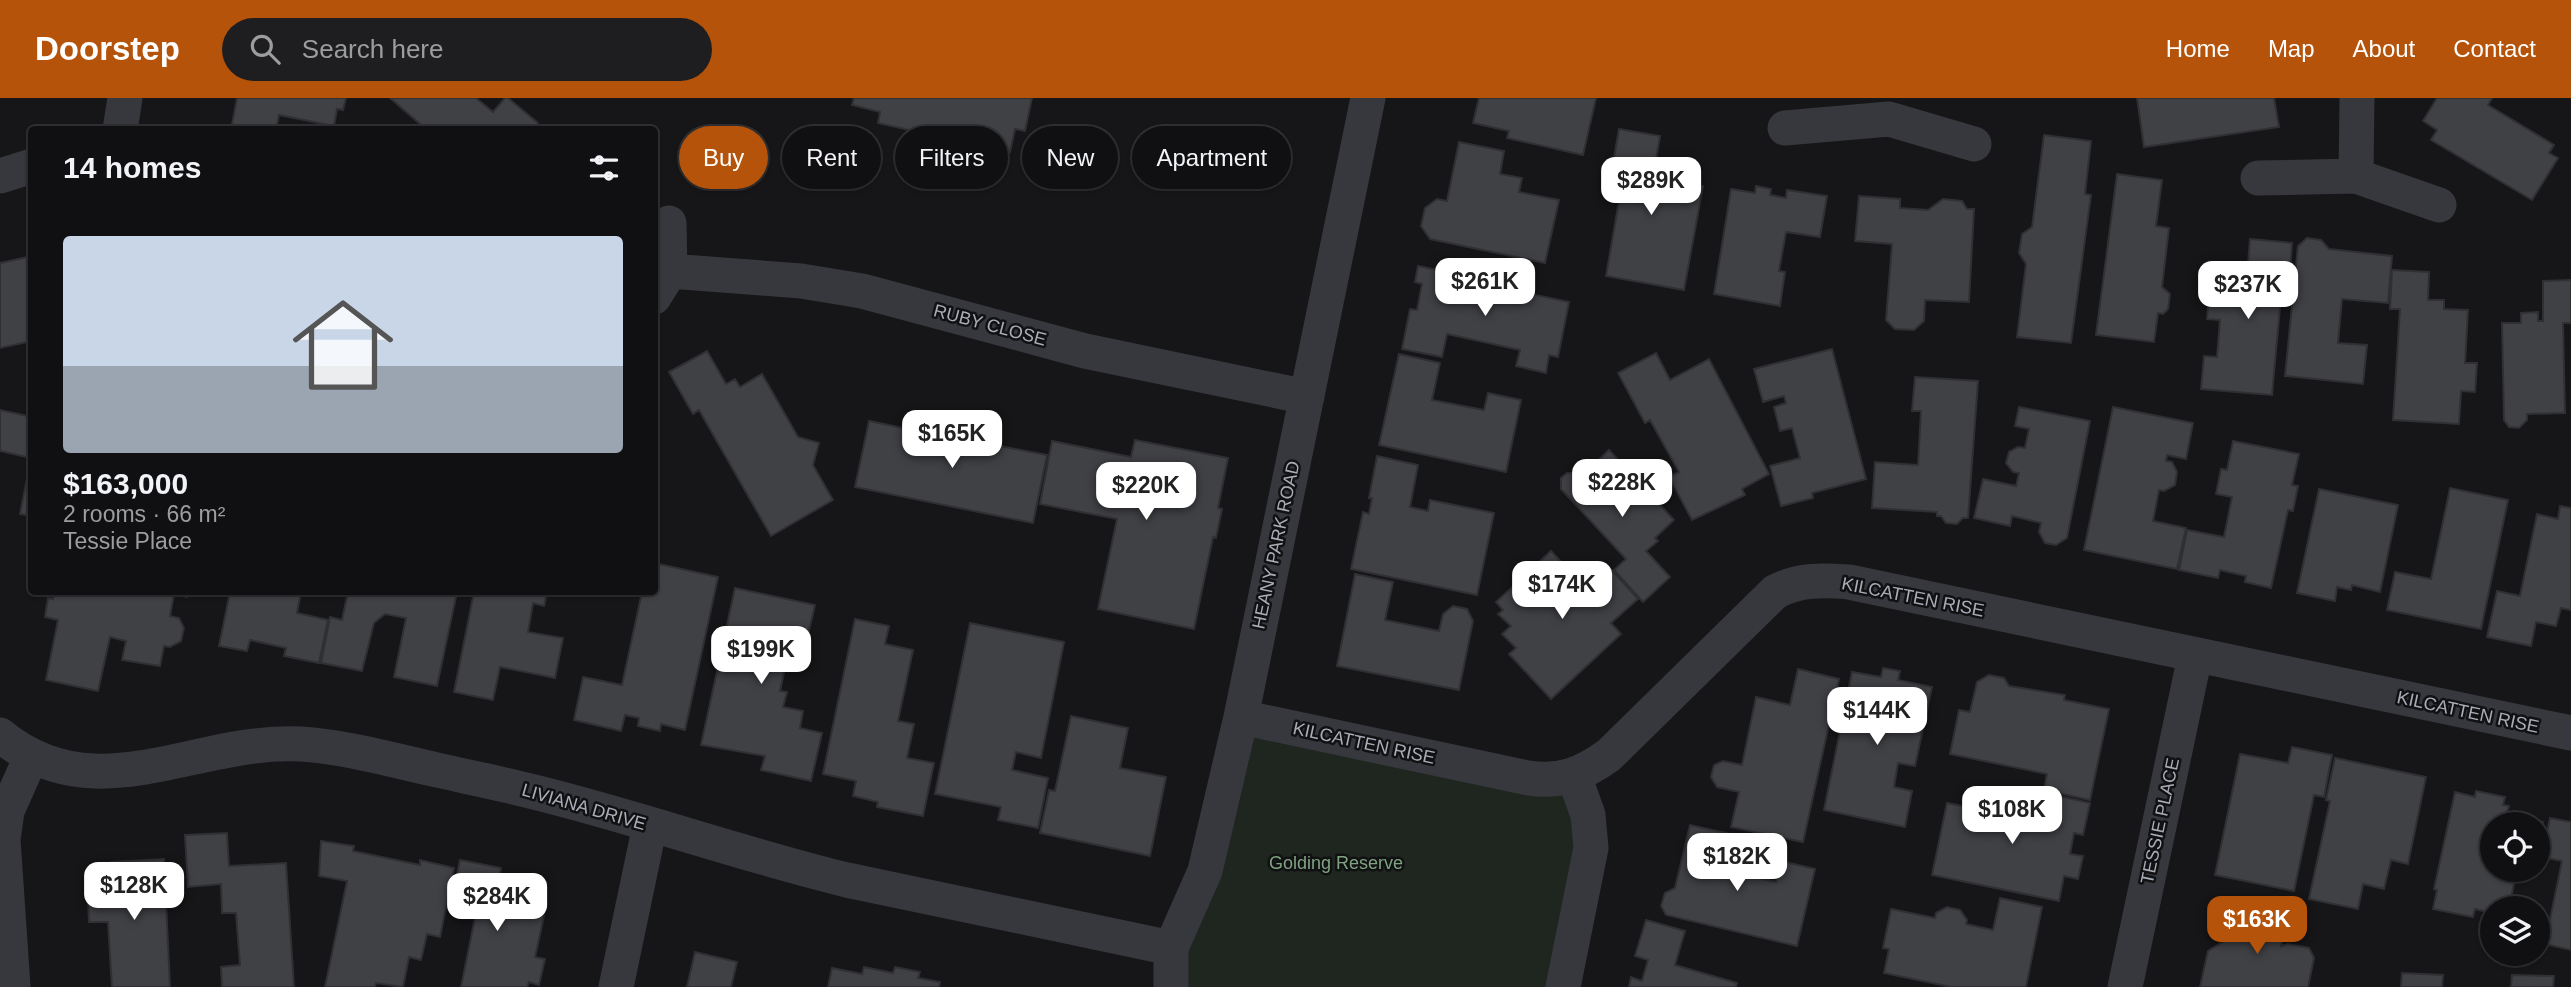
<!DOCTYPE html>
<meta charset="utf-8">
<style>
:root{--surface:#101012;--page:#1e1e20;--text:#f1f3f6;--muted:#9c9d9f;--line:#303032;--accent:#b45309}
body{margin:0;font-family:Arial,sans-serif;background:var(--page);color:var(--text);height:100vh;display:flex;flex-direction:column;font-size:26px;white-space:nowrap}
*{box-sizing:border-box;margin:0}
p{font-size:23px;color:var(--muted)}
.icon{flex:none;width:38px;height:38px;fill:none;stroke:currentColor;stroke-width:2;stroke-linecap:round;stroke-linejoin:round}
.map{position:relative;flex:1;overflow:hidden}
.details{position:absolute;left:28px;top:28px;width:630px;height:469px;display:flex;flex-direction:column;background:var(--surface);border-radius:7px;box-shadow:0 2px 5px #0004,0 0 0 2px var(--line)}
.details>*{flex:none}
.guide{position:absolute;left:679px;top:28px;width:665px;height:63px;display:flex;gap:14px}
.buttons{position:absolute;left:2480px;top:714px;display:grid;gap:14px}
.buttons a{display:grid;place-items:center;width:70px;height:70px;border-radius:50%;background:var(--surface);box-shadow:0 2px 5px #0004,0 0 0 2px var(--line);font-size:35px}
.price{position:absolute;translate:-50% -60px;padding:0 16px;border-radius:14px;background:#fff;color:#222;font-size:23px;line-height:46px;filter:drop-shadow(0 2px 4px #0008)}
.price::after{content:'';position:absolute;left:50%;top:42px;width:21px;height:16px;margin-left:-10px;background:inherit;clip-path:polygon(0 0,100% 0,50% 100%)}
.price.current{background:var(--accent);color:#fff}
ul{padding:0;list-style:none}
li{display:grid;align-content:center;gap:14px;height:371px;padding:0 35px}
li+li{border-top:2px solid var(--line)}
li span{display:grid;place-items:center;height:217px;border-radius:7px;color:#555}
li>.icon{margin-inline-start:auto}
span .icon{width:126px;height:126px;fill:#fffc;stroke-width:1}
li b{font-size:30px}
h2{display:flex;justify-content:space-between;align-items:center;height:84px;padding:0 35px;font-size:30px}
.chip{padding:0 24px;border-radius:32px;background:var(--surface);box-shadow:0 2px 5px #0004,0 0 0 2px var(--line);font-size:24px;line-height:63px}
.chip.current{background:var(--accent);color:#fff}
header{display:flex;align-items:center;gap:42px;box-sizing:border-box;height:98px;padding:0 35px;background:var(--accent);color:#fff}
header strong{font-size:33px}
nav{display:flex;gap:38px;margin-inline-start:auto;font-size:24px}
.search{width:490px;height:63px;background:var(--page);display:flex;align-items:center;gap:18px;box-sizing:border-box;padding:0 24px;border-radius:38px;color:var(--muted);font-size:26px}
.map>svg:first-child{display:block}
.green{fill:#1e261f}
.building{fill:#404145;stroke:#303034;stroke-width:2}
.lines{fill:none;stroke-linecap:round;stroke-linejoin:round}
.minor{stroke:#37383d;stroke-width:35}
.labels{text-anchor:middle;stroke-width:5;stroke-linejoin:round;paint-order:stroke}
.street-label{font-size:18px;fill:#a8adb8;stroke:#111113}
.park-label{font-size:18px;fill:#7fa381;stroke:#111113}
</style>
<header>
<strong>Doorstep</strong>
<div class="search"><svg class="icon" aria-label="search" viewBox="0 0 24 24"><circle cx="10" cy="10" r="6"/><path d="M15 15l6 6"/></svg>Search here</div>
<nav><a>Home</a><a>Map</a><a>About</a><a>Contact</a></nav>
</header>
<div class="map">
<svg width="2571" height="889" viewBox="0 0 2571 889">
<rect width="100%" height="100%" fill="#161618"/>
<path class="green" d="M1241 619 1554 682 1588 717 1563 889H1171Z"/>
<path class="building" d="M237 0H346L343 12 337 11 334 28 279 17 276 32H231Z
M390 0H476L493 14 505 0H508L538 25 533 32H427Z
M854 0H1032L1025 33 1015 31 1010 54 969 44 961 54 937 49 932 37 878 25 880 14 852 7Z
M1479 0H1596L1583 57 1507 40 1509 33 1473 25Z
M2137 0H2274L2279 29 2144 49Z
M2437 0H2492L2488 7 2554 47 2549 55 2558 60 2532 102 2431 42 2437 32 2423 23Z
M1619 31 1660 38 1653 79 1660 81 1661 76 1679 79V84L1703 88 1684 192 1606 178 1624 74 1612 72Z
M2044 37 2091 43 2085 96 2091 97 2071 245 2017 239 2026 166 2019 155 2022 136 2032 129Z
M1459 44 1504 53 1500 76 1522 80 1519 94 1559 102 1545 165 1430 141 1421 128 1425 110 1437 101 1447 103Z
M2117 76 2162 82 2156 128 2169 130 2162 189 2170 196 2168 211 2163 216 2158 215 2154 244 2096 237Z
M1756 88 1771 91 1770 97 1786 100 1787 92 1827 98 1820 139 1786 134 1779 173 1785 174 1780 208 1714 196 1731 91 1755 95Z
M1859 98 1900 101V110L1928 112 1943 101 1962 103 1967 111H1974L1969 204 1925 202 1924 223 1914 232 1895 231 1886 222 1892 146 1855 143Z
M2307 140 2321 142 2329 151 2392 158 2388 205 2342 201 2338 245 2367 247 2363 286 2285 278 2298 148Z
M2250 141 2292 145 2289 189 2282 188 2272 297 2201 291 2204 258 2217 259 2220 222 2207 221 2211 175 2247 178Z
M32 158V243L0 250V165Z
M1418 168 1462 177 1461 181 1569 204 1558 259 1549 257 1546 275 1516 268 1520 252 1447 236 1442 259 1402 251 1410 211 1417 212 1422 186 1415 184Z
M2392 172 2429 174 2428 202H2444V211L2468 212 2465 265H2477L2475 294 2461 293 2459 326 2393 322 2400 211H2390Z
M2571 182V225H2563L2565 315 2527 316V322L2519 330 2509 329 2504 322 2502 225H2521V215L2538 214V223H2543V183Z
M1832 251 1866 381 1812 395 1813 400 1781 408 1770 368 1800 360 1792 330 1780 333 1774 309 1786 305 1784 298 1763 304 1754 271Z
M707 253 726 286 735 281 740 289 762 276 798 339 819 345 813 367 833 402 771 438 699 312 693 316 669 274Z
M1656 255 1670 282 1709 261 1769 376 1742 391 1745 397 1692 422 1669 379 1679 374 1650 322 1645 325 1618 275Z
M1399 256 1440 265 1432 302 1484 312 1488 295 1521 302 1506 374 1379 347Z
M1915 279 1978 283 1968 420H1963L1957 426 1946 425 1941 418H1937V414L1872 410 1875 364 1918 367 1921 313H1912Z
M2019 309 2090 323 2067 440 2056 447 2045 445 2039 434 2041 425 2012 418 2010 428 1974 420 1983 381 2016 388 2019 375 2013 374 2006 365 2009 354 2018 349 2025 350 2029 331 2015 328Z
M2113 309 2193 325 2186 361 2167 357 2166 363 2172 364 2177 374 2175 387 2164 393 2159 392 2153 423 2186 430 2177 471 2084 452Z
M0 312 32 319V418L20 416 31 360 0 353Z
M948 321 970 327 984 345 1047 357 1033 425 855 389 869 323 927 335Z
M1135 342 1228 360 1218 410 1222 411 1216 440 1213 439 1194 531 1098 511 1117 421 1040 406 1052 343 1131 359Z
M2233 343 2299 356 2292 387 2298 388 2293 413 2288 412 2271 490 2245 484 2246 478 2220 472 2218 480 2179 472 2187 432 2224 439 2232 399 2216 396 2221 371 2227 372Z
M1609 352 1674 422 1655 440 1658 443 1646 453 1670 479 1643 504 1614 472 1626 461 1561 391V380L1567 375H1579L1582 378Z
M1377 358 1418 367 1410 409 1428 413 1430 402 1494 415 1477 497 1351 471 1363 414 1369 416 1372 400H1369Z
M2450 390 2508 402 2481 531 2387 512 2395 474 2431 481Z
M2319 391 2398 407 2380 494 2352 487 2351 492 2337 489 2335 503 2297 495Z
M2560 408 2571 410V512L2561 510 2556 528 2536 524 2531 548 2487 539 2497 493 2520 498 2537 416 2558 421Z
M1551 453 1585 489 1608 468 1638 501 1611 525 1621 536 1551 601 1509 556 1516 550 1502 536 1511 528 1498 516 1503 512 1496 504Z
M654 465 718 479 685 632 661 626 660 633 638 628 639 620 625 617 621 633 574 622 583 579 622 587 642 494H654Z
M1355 476 1393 484 1385 522 1439 533 1443 516 1453 508 1467 511 1473 523 1459 592 1337 568Z
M735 490 815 507 807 541 792 538 780 593 787 594 783 609 803 613 800 630 822 635 811 683 761 672 765 658 701 647Z
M54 494H188L187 499 174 496 170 518 179 520 184 530 181 543 170 549 164 548 160 568 122 562 126 543 110 539 98 593 46 582 58 522 45 519 48 500 53 501Z
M230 494H301L297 515 328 522 319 565 284 558 286 550 250 542 247 553 219 548Z
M348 494H457L437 588 394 579 406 520 385 516 374 525 362 573 321 565 330 519 342 522Z
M474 494H547L544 508 533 505 528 534 563 540 555 580 500 569 493 602 454 594Z
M855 521 889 528 885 546 913 552 898 623 914 626 907 660 934 665 923 718 877 709 878 704 853 698 856 683 823 676Z
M970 525 1064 544 1041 660 1016 654 1012 672 1048 680 1038 730 998 722 1001 709 935 696Z
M1883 570 1900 573 1898 582 1932 589 1915 668 1898 665 1894 689 1912 693 1905 729 1824 712 1852 574 1881 579Z
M1798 571 1839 581 1803 744 1731 729 1739 694 1717 689 1711 679 1714 667 1723 663 1742 667 1756 599 1790 607Z
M1989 577 2004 580 2009 588 2065 597 2064 602 2109 611 2090 702 2044 692 2047 676 1950 656 1959 612 1970 614 1977 584Z
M1071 618 1128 630 1120 670 1166 679 1150 758 1040 735 1049 692 1055 693Z
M2292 649 2332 657 2324 699 2314 697 2294 793 2215 777 2240 656 2288 665Z
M2335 660 2426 679 2408 766 2391 762 2384 791 2363 786 2358 811 2309 801 2330 703 2326 702Z
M2476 693 2505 699 2503 707 2509 708 2506 717 2543 724 2538 752V726H2492V772H2517L2510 804 2504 802 2502 810H2492V815L2475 811 2473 819 2433 811 2437 792 2434 791 2455 694 2475 699Z
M1985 696 2015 701 2011 719 2042 725 2049 696 2090 705 2083 737 2074 735 2070 756 2083 758 2078 781 2064 778 2059 803 1932 777 1947 705 1982 712Z
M2550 720 2571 724V852L2545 846 2562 763 2542 759Z
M1690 727 1730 736 1722 771 1776 784 1781 763 1815 771 1797 848 1666 817 1661 808 1665 795 1675 790Z
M227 735 229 768 286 765 294 889H222L221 869 240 867 236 815H222L221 786 188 789 185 737Z
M321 743 354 748 353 753 420 767V762L454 770 440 839 427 836 421 862 409 859 403 889 376 885 375 889H325L347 783 319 778Z
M164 761 170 889H112L108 824H89L87 783 112 781 111 764Z
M460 762 501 770 494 808 501 810 503 801 521 804 519 813 544 818 535 859 545 861 539 887 529 884 527 889H461L477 810 451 805Z
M2000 800 2042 809 2026 889H1951L1884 875 1889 851 1883 850 1891 811 1935 820 1936 815 1947 809 1960 812 1967 822 1966 826 1993 832Z
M2236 809 2287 821 2281 848 2288 846 2309 850 2314 860 2308 889H2200L2208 853 2229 840Z
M1646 822 1685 833 1675 867 1737 885 1736 889H1629L1631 879 1642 883 1648 862 1635 858Z
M695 854 737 864 731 889H687Z
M864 869 893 875 895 869 920 874 918 880 940 884 939 889H828L832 870 862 876Z
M2402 875 2443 877 2442 889H2401Z
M2512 877 2554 878 2553 889H2511Z"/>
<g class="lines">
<path class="minor" d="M1785 30 1889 21 1974 46
M120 32 125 0
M0 78 32 68
M2356 78 2357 0
M2258 80 2356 78 2439 107
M669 125 670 173
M654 199 670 173 801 183 862 193 1085 253 1307 299
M1241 619 1528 680C1560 685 1583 676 1609 657L1775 494C1799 481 1823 482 1849 484L2571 635
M0 637C96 716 195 640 301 646 347 649 392 662 437 672 468 679 499 685 530 693 637 719 740 756 847 782L1171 850
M13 889 3 741 7 713 31 659
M616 889 650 727
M1171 889V850L1205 773 1241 619 1368 0
M1563 889 1591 750 1588 717 1574 678
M2125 889 2195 558"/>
</g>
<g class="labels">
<g class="street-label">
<text transform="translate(990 227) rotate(15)" y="6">RUBY CLOSE</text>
<text transform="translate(1276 447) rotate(-78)" y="6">HEANY PARK ROAD</text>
<text transform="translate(1913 499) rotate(11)" y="6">KILCATTEN RISE</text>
<text transform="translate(2468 614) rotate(12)" y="6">KILCATTEN RISE</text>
<text transform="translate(1364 645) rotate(12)" y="6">KILCATTEN RISE</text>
<text transform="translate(584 709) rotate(16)" y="6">LIVIANA DRIVE</text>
<text transform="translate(2160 723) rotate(-78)" y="6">TESSIE PLACE</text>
</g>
<g class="park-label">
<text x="1336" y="771">Golding Reserve</text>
</g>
</g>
</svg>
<div class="buttons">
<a><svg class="icon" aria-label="locate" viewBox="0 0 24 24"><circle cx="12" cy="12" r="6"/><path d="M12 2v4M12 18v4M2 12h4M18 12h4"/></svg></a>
<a><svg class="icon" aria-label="layers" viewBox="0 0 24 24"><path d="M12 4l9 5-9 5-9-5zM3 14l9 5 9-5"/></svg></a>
</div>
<b class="price" style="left:1651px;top:119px">$289K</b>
<b class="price" style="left:1485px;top:220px">$261K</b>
<b class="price" style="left:2248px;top:223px">$237K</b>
<b class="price" style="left:952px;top:372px">$165K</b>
<b class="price" style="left:1622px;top:421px">$228K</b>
<b class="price" style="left:1146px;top:424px">$220K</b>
<b class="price" style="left:1562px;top:523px">$174K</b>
<b class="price" style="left:761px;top:588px">$199K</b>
<b class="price" style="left:1877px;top:649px">$144K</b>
<b class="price" style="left:2012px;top:748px">$108K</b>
<b class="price" style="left:1737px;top:795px">$182K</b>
<b class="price" style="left:134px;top:824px">$128K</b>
<b class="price" style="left:497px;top:835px">$284K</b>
<b class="price current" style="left:2257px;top:858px">$163K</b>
<div class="guide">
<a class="chip current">Buy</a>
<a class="chip">Rent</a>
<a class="chip">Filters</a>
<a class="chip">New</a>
<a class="chip">Apartment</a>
</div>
<section class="details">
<h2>14 homes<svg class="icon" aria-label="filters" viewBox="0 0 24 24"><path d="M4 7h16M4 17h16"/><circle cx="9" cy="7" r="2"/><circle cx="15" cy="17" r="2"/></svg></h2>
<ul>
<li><span style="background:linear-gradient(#c9d6e8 60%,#9aa5b1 0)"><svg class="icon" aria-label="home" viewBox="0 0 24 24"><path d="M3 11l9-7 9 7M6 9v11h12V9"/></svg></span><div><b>$163,000</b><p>2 rooms · 66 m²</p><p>Tessie Place</p></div></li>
</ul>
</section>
</div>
